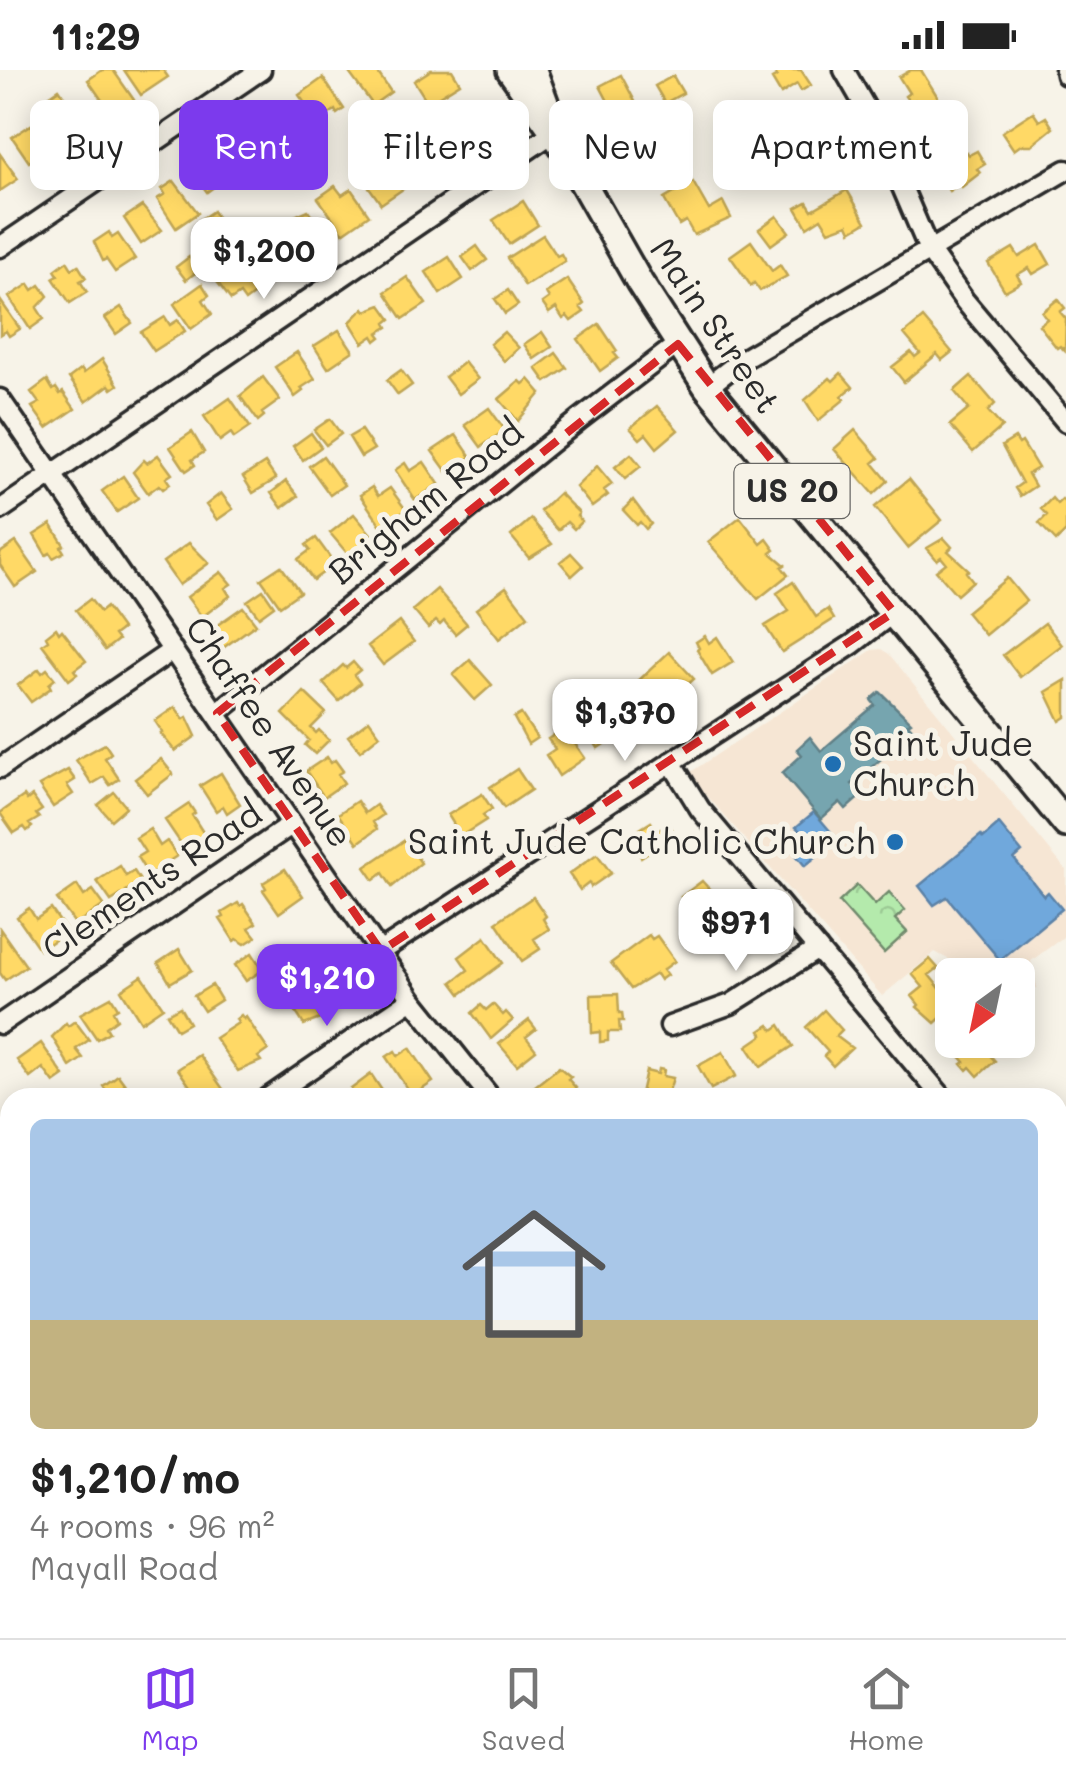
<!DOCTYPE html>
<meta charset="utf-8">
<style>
:root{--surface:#fff;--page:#f6f6f6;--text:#222;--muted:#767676;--line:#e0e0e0;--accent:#7c3aed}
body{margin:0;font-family:Mali,sans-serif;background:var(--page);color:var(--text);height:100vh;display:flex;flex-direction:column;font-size:38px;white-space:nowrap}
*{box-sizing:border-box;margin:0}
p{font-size:32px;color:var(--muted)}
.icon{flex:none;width:55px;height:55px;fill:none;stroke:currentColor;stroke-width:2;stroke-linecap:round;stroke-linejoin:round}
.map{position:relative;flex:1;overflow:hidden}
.side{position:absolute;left:0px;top:1018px;width:1068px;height:552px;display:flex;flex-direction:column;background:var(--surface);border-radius:30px 30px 0 0;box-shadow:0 5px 25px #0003}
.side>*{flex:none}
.hud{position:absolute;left:30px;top:30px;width:1008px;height:90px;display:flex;gap:20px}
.needle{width:65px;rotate:213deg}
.buttons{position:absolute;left:935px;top:888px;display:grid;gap:20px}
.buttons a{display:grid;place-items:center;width:100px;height:100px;border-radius:15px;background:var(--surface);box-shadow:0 5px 25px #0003;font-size:50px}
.price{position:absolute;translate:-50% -85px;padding:0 22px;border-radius:20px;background:#fff;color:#222;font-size:32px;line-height:65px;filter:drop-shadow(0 2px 5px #0008)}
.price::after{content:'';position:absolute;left:50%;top:60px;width:30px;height:22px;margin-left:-15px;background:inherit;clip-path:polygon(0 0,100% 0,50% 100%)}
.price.active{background:var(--accent);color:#fff}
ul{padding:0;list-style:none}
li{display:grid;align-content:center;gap:20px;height:530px;padding:0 30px}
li+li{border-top:2px solid var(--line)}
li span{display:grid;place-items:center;height:310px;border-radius:15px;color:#555}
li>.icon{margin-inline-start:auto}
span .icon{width:180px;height:180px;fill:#fffc;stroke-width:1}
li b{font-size:42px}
.pill{padding:0 35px;border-radius:15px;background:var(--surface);box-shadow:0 5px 25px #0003;font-size:35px;line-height:90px}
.pill.active{background:var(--accent);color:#fff}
.status{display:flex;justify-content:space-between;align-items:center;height:70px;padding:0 50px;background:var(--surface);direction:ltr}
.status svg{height:28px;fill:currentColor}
.tab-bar{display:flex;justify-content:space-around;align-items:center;height:140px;border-top:2px solid var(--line);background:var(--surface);font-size:28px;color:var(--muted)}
.tab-bar a{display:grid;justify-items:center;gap:5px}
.tab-bar .active{color:var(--accent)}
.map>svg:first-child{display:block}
.built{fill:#f6e6d4}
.forest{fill:url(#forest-crowns);stroke:#708a6c;stroke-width:2.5}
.homes{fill:#ffd966;stroke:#bfa554;stroke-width:2.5}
.schools{fill:#6fa8dc;stroke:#5b82a7;stroke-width:2.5}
.public{fill:#76a5af;stroke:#608087;stroke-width:2.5}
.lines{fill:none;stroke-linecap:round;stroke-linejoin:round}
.street-casing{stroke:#2b2b2b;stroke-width:25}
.primary-casing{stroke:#2b2b2b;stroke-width:32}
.street{stroke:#f7f3e8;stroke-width:18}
.primary{stroke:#f7f3e8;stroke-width:25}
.marked{fill:none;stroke:#d62828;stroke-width:8;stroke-dasharray:20 12;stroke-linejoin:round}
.poi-dot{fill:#1f6fb2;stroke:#f7f3e8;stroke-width:4}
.labels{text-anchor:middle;stroke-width:10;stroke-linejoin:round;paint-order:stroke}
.shield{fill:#f7f3e8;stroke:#686764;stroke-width:2.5}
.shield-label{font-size:32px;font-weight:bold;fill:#2b2b2b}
.street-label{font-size:35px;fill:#2b2b2b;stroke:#f7f3e8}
.poi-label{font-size:35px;fill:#2b2b2b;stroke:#f7f3e8;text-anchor:start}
</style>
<div class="status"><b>11:29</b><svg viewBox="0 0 49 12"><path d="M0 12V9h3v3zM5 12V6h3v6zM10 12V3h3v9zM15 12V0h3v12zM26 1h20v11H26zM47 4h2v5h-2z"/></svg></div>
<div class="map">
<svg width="1066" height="1568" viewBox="0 0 1066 1568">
<defs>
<pattern id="forest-crowns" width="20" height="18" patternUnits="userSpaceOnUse" patternTransform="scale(2.5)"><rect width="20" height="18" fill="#b4eaac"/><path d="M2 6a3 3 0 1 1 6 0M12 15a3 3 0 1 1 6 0" fill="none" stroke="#9bc994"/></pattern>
</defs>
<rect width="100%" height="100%" fill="#f7f3e8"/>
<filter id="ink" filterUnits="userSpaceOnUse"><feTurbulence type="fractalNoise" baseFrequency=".01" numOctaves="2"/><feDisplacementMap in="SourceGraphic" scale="20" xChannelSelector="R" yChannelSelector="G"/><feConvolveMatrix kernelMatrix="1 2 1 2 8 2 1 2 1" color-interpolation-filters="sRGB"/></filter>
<g filter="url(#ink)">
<path class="built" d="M881 579 889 584 1066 800V865L1031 891 1037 917 1018 928V905H978L935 882 882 926 688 704 872 580Z"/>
<path class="forest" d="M857 815 875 835 889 822 905 840 895 849 907 862 884 883 839 832Z"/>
<path class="homes" d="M102 0H113L134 30 112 45 88 10Z
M124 0H163L168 7 141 25Z
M347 0H376L391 22 373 35Z
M431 0H452L460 13 428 33 414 11Z
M773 0H801L811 15 801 21 797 14 781 24 772 9 777 6Z
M911 0H921L944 37 926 48 915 30 910 33 905 26 909 23 899 7Z
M621 5 639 39 618 50 600 16Z
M673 6 683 23 665 33 655 16Z
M323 8 344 39 337 44 335 40 318 52 299 25Z
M59 19 88 62 66 76 37 34Z
M292 35 311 63 289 82 266 49Z
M440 36 447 46 430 57 423 47Z
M480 37 497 64 471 82 465 73 446 85 436 70Z
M1033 42 1039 51 1046 47 1053 58 1032 75H1021L1014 80 1002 62Z
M662 45 669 57 660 62 683 96 655 111 643 90 649 87 636 63Z
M820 47 842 77 816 92 798 60Z
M31 55 42 71 48 67 57 81 38 94 35 88 29 92 12 67Z
M262 59 280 84 257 99 253 93 241 101 226 80 252 61 255 64Z
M977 81 985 94 977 99 980 103 962 117 960 114 949 121 942 109 947 107 942 97 967 82 969 85Z
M0 84 18 109 0 121Z
M388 87 405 107 401 109 406 117 381 134 364 110 371 106 368 101Z
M221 88 228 98 222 103 226 108 207 122 193 103 212 89 214 92Z
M174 111 198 143 176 158 157 129 165 124 162 119Z
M693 112 709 140 723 132 731 148 694 165 686 151 679 155 664 129Z
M335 116 342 125 351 119 369 145 343 163 318 128Z
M847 120 866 152 851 161 848 154 829 161 821 148 807 157 796 138 807 132 812 140Z
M523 131 538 155 509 174 493 150Z
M142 136 162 160 141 174 124 148Z
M308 140 324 164 320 167 323 172 307 182 305 178 302 181 285 156 290 152 288 149Z
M213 141 224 158 212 166 201 149Z
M777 146 789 162 771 175 759 159Z
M270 158 275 164 272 166 291 193 273 205 253 176 259 172 256 168Z
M109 162 112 168 118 164 135 189 115 202 106 189 103 191 94 172Z
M225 163 234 173 219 186 211 176Z
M543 165 557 186 561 184 565 191 525 216 507 188Z
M751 171 772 201 780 195 787 206 760 221 754 213 751 216 730 186Z
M1039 175 1050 194 1033 204 1029 198 1017 205 1021 212 1005 221 988 193 1013 178 1019 187Z
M477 176 487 190 472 201 462 187Z
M189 187 199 200 186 210 176 197Z
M449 187 463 209 440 224 426 202Z
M67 191 72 199 78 195 86 208 80 211 87 222 70 233 53 208 58 205 55 200Z
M239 192 255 214 252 216 257 222 245 231 240 224 231 230 215 209Z
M407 207 426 234 403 249 385 222Z
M567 209 584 234 580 237 584 242 571 251 567 246 563 249 556 238 549 243 542 233 549 228 546 223Z
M29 214 33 220 40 215 48 226 37 238 44 249 30 259 9 227Z
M202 214 209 225 203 230 212 244 191 259 174 234Z
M508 220 518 235 505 244 495 229Z
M1058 229 1065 238 1060 242 1066 249 1065 281 1060 276 1057 278 1039 255 1047 249 1042 242Z
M0 230 20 259 9 266 6 261 0 265Z
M381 235 391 249 386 253 388 257 378 263 381 267 376 271 373 266 363 273 350 252 364 238 366 241Z
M121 237 132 253 116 264 105 248Z
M165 247 170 255 178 250 185 261 154 281 141 262Z
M923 248 952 282 942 290 937 284 904 312 892 297 911 282 915 287 920 283 904 264Z
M599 254 617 281 614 283 618 288 600 301 578 269Z
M339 260 353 281 328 298 314 276Z
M504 262 519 278 504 291 490 274Z
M542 262 552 277 534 289 524 274Z
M297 282 315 309 301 318 303 321 295 327 275 297Z
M556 283 567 298 546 312 536 298Z
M102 289 118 315 112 319 109 315 86 332 69 308 81 299 84 303Z
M464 292 478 309 458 324 445 307Z
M401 300 412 315 398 325 387 310Z
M841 303 853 317 842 326 845 329 818 351 805 330 830 308 833 311Z
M971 306 995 334 988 341 1002 357 973 382 950 355 969 339 954 321Z
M263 307 280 330 262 343 264 346 258 351 240 326Z
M529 309 541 323 518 351 499 329 520 311 523 314Z
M47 310 53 320 56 318 60 324 63 322 75 339 47 358 32 337 39 333 31 322Z
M230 328 250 357 234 368 231 363 220 371 204 346Z
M657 336 678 360 657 378 646 364 640 369 630 358Z
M489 338 505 360 481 377 465 355Z
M330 349 341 364 326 375 314 360Z
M361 360 374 379 361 387 349 367Z
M855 360 879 388 873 393 888 411 874 424 834 379Z
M192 362 204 382 192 390 195 395 186 401 170 377Z
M311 363 321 377 303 390 293 376Z
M456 365 471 387 448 403 432 381Z
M1015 368 1019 374 1022 372 1038 398 1028 404 1035 416 1020 426 1015 418 1022 413 1002 376Z
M631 384 641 396 625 409 615 397Z
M158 385 172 404 166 408 170 414 163 419 159 415 148 423 133 402 144 390 147 393Z
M323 386 344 415 330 425 309 396Z
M424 392 439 414 415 430 395 400 405 393 410 401Z
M265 393 276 409 253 423 243 407Z
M597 396 612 414 604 420 608 425 592 437 576 417Z
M123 406 138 428 117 442 102 421Z
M909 409 942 450 908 478 875 437Z
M286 411 298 426 282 438 271 423Z
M372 417 378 426 390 418 406 440 382 457 360 425Z
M221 423 233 439 217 450 206 435Z
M559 423 579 443 577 446 582 451 574 459 567 452 558 460 540 441Z
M1052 428 1057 434 1062 429 1066 434V461L1056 471 1039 453 1047 445 1041 439Z
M633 430 651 454 646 459 640 452 637 455 623 440Z
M354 444 376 470 352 489 330 463Z
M740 447 761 474 767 469 775 480 771 483 785 495 782 497 788 505 758 529 708 472Z
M531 449 552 474 529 488 511 466Z
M51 454 64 475 61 477 64 482 53 488 50 483 46 485 34 465Z
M316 468 335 494 313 510 298 489 310 480 306 475Z
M944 468 952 477 948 481 969 500 966 502 973 511 957 525 936 501 946 493 941 487 937 490 927 478Z
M16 472 37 502 15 517 0 495V483Z
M189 473 209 493 179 515 163 492Z
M571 483 583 496 572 506 560 492Z
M281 496 300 522 280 536 261 509Z
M221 502 231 514 225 518 230 526 202 547 187 527Z
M1007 508 1026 531 985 565 966 542Z
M793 512 816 547 828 539 834 549 782 582 765 556 789 541 777 523Z
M506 517 528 546 499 569 476 539Z
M437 519 467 554 455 564 444 551 440 555 436 551 428 558 413 540Z
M263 520 274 536 259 547 247 531Z
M90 529 100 542 106 537 122 559 114 565 118 570 105 580 76 540Z
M243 537 256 554 223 578 210 560Z
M399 552 414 572 383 595 368 576Z
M1045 553 1062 575 1020 607 1003 585Z
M56 558 59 563 62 560 86 591 74 600 77 604 69 610 42 574 48 570 46 566Z
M705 566 709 573 717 567 733 592 712 605 697 580 699 578 696 572Z
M669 582 694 609 685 617 689 621 679 630 674 625 652 648 631 626 640 618 635 614Z
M470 590 492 615 475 630 453 605Z
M353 592 360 600 354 605 360 613 339 631 323 613 343 595 346 598Z
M39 599 42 603 47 599 55 609 49 614 51 618 31 632 18 615Z
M1066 610V647L1060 651 1046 622Z
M304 622 326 643 311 658 316 663 319 660 329 670 315 684 305 675 309 670 283 644Z
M616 631 632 656 598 678 580 649 604 633 606 637Z
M175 637 184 649 187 647 196 666 175 681 161 664 163 663 155 651Z
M521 644 537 668 528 674 514 648Z
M369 650 380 665 360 681 348 666Z
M564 658 585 688 559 706 546 685 555 679 548 669Z
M105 674 111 683 105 688 119 709 110 715 104 707 92 714 76 690Z
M327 687 331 693 335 690 343 701 338 704 344 713 324 727 306 701Z
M161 689 173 704 147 724 135 709Z
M517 699 531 720 504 738 490 717Z
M68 700 75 710 67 715 73 724 53 737 39 716Z
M221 703 240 734 227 743 223 736 216 741 200 716Z
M114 722 126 737 111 750 98 735Z
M482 724 492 739 483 745 486 750 461 766 448 745Z
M24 726 27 730 32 726 42 740 36 744 39 748 29 754 32 757 27 761 24 757 14 763 0 743Z
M357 731 365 743 376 735 383 745 373 752 377 759 358 773 338 744Z
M189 734 195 743 192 745 206 767 186 781 165 750Z
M651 752 657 761 668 753 678 769 665 777 662 773 641 787 627 767Z
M150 759 160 776 167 771 177 786 163 795 165 798 148 805 137 787 145 782 136 768Z
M405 770 421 793 392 817 383 803 374 810 365 797Z
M597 784 611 803 591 817 589 813 580 820 569 804Z
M120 796 126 806 134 801 141 812 126 821 128 824 123 828 121 825 111 831 97 811Z
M285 799 303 826 279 843 263 820 266 818 263 813Z
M702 811 735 847 711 865 681 827Z
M77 815 84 826 93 820 104 835 76 855 57 829Z
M533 827 546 846 543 849 549 859 534 869 540 879 522 891 496 852Z
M238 833 240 836 243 834 256 853 249 858 256 867 245 874 237 869 234 871 220 849 224 847 222 843Z
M29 838 36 849 51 839 67 862 40 880 17 847Z
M0 859 26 896 5 910 0 903Z
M649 865 652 869 657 866 675 891 663 900 667 905 660 910 656 904 631 919 611 893Z
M485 867 503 893 461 924 452 912 468 900 459 887Z
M338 878 364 917 343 930 318 891Z
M179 879 192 900 170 913 158 893Z
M252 883 263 900 246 911 235 895Z
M930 889 938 898 929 905 952 933V938L935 953 917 937 919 935 912 926 923 917 912 904Z
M142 906 163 937 141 952 121 920Z
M314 911 330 938 318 945 320 949 304 955 283 922 297 913 301 919Z
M212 915 221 930 204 941 194 926Z
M618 924 619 943H622L623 951H619L620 962H608V971L600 972V962L592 963 591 925Z
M111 927 118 938 113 941 117 949 106 957 109 962 97 969 80 944Z
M493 934 503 945 506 942 513 950 491 969 472 943 481 935 486 940Z
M180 937 189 953 177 960 167 944Z
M824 940 842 960 836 966 852 978 833 996 824 986 828 982 806 957Z
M241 945 244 949 246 947 268 980 258 987 261 991 238 1001 215 968 238 953 236 949Z
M529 950 536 959 526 967 536 980 517 995 499 974Z
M75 951 89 970 76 979 83 988 70 997 52 967 66 953 68 956Z
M769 955 773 960 780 955 793 976 761 997 747 976 763 965 760 961Z
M960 970H983L979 973 995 991 978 1006 970 997 967 1000 962 994 965 992 957 983 965 976Z
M41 973 64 1006 54 1013 43 998 30 1008 17 990Z
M410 978 433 1012 412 1026 386 987 395 981 398 986Z
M723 982 736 1006 711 1019 698 996Z
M199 985 223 1019 211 1028H198L178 999Z
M559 997 571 1007 568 1009 576 1018 565 1028H536L530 1020Z
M659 999 664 1000 663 1006 673 1008 669 1021 676 1022 674 1028H640L646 1001 658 1004Z
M371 1004 387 1028H357L351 1019Z
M118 1005 129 1020 118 1028H111L103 1016Z
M1058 1065 1066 1075V1103L1062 1106 1058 1100Z
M2 1129 10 1136V1156L0 1163Z
M10 1254V1296L5 1300 0 1293V1257Z
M4 1513 10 1521V1560L32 1562 23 1568H16L11 1561 9 1562 0 1549V1516Z
M314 1560H347L353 1568H303Z"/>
<path class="schools" d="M814 742 837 769 805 796 786 773 800 761 796 757Z
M999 754 1022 782 1014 789 1044 826 1048 822 1062 839 1000 890 947 827 934 835 919 816 981 765 983 768Z"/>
<path class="public" d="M880 622 911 652 908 654 918 665 910 672 914 678 905 685 897 675 852 714 862 725 846 739 840 732 821 749 782 703 802 685 797 679 810 667 821 681 875 635 871 630Z"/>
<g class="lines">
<defs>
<path id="street" d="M844 0 875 54 929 180 964 230 1066 352
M1065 0 1066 5
M0 177 261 0
M707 317 742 290 1066 100
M0 329 412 929 491 1028
M0 440 554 62
M217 643 580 349 678 274
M671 692 700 739 943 1028
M0 698 173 580
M381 881 853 574 894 542
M0 954 291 755
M670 956 731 934 818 879
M268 1028 412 929
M1058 1161 1066 1172
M0 1211 10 1205
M1058 1262 1066 1257
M0 1467 10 1460
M1058 1547 1066 1541
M886 1560 891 1568
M231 1568 242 1560
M611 1568 622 1560
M1027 1568 1038 1560"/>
<path id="primary" d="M510 0 554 62 640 213 707 317 1066 754
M533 0 547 38"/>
</defs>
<use href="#street" class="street-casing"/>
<use href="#primary" class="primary-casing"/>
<use href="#street" class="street"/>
<use href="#primary" class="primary"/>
</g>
</g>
<path class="marked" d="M678 274 894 542 381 881 217 643Z"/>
<g class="poi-dot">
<circle cx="833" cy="694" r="10"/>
<circle cx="895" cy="772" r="10"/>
</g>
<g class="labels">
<rect class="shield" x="734.5" y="394" width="115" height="54" rx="8"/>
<g class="shield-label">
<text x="792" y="432">US 20</text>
</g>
<g class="street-label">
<text transform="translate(715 256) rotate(56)" y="12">Main Street</text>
<text transform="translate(426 432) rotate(-39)" y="12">Brigham Road</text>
<text transform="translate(269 662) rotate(56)" y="12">Chaffee Avenue</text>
<text transform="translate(152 811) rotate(-34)" y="12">Clements Road</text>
</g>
<g class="poi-label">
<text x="853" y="686">Saint Jude<tspan x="853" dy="40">Church</tspan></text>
<text x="875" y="784" text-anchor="end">Saint Jude Catholic Church</text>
</g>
</g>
</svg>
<div class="buttons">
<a><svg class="needle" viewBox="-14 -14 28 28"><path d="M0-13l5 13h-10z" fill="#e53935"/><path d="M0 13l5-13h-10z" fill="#767676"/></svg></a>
</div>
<b class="price" style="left:264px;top:232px">$1,200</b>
<b class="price" style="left:625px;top:694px">$1,370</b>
<b class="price" style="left:736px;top:904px">$971</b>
<b class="price active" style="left:327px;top:959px">$1,210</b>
<div class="hud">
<a class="pill">Buy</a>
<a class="pill active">Rent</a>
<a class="pill">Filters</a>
<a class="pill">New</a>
<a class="pill">Apartment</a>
</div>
<section class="side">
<ul>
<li><span style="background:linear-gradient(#a9c7e8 65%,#c2b280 0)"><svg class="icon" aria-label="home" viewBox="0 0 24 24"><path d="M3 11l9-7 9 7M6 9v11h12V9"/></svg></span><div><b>$1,210/mo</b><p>4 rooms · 96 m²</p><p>Mayall Road</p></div></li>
</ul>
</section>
</div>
<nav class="tab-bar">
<a class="active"><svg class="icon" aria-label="map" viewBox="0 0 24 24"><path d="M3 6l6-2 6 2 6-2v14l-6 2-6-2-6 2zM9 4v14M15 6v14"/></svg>Map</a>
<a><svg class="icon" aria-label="saved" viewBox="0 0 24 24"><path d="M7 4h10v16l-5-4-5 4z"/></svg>Saved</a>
<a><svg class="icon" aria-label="home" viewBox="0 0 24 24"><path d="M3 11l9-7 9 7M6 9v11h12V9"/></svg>Home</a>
</nav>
